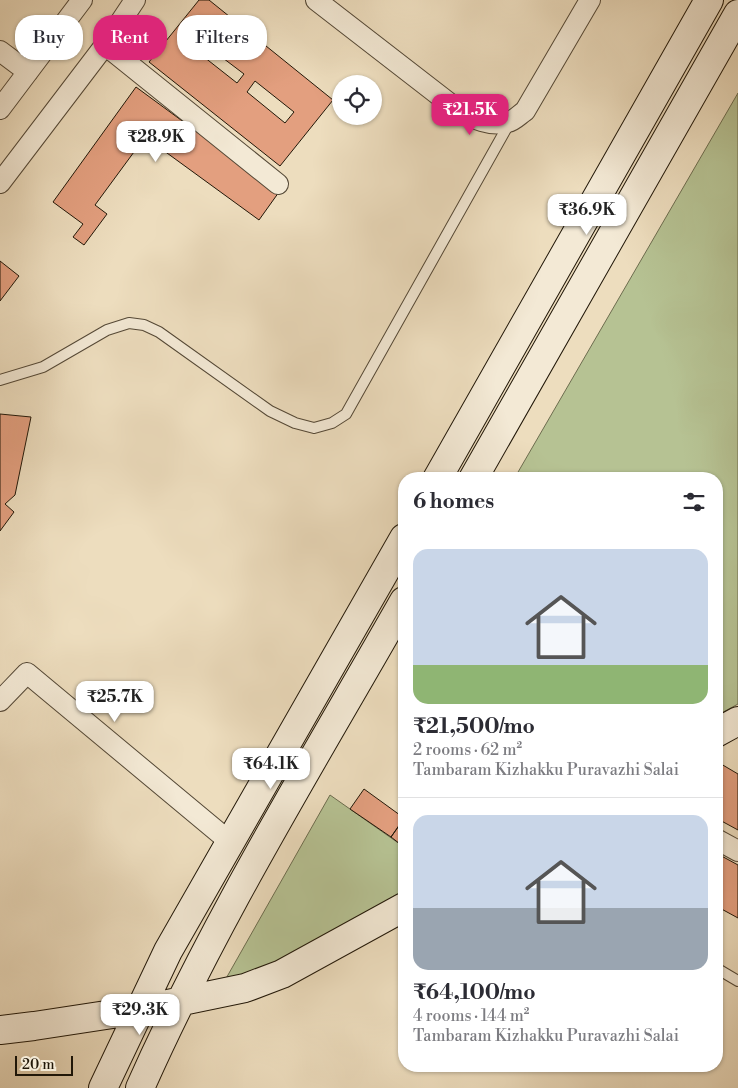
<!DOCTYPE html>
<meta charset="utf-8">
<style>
:root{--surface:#fff;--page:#f7f7f7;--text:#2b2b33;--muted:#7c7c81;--line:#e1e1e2;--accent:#db2777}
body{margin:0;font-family:"Libre Bodoni",serif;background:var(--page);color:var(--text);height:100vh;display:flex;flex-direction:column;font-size:19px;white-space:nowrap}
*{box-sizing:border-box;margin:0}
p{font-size:16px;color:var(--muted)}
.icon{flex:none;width:28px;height:28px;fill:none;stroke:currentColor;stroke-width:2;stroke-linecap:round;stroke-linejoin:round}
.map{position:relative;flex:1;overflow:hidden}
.details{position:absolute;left:398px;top:472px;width:325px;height:600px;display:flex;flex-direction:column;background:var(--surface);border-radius:20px;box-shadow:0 1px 4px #0004}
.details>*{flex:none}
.banner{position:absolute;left:15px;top:15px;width:308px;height:45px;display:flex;gap:10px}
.buttons{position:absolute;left:332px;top:75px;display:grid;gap:10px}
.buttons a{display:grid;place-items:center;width:50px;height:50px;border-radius:50%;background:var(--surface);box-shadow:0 1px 4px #0004;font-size:25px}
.scale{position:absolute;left:15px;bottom:12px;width:58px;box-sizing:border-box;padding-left:5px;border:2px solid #211708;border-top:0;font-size:14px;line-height:18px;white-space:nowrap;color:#211708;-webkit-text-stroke:4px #f3e9d5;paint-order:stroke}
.price{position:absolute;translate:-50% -42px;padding:0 11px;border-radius:10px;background:#fff;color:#222;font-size:16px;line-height:32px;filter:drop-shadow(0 1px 2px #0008)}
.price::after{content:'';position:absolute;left:50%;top:30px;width:15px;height:11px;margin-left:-8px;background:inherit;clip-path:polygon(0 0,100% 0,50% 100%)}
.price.active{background:var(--accent);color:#fff}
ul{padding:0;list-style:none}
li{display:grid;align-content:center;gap:10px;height:265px;padding:0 15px}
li+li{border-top:1px solid var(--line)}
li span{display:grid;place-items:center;height:155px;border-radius:15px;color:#555}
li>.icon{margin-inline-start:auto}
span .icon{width:90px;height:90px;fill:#fffc;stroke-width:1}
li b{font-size:21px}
h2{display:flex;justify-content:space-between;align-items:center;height:60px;padding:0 15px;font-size:21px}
.chip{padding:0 18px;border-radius:20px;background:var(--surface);box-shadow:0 1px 4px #0004;font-size:18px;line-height:45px}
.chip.active{background:var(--accent);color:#fff}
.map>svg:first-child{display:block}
.green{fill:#b6c293;stroke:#6c6c4e}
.building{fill:#e39f7f;stroke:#211708;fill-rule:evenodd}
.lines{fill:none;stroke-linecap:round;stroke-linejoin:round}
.lane-casing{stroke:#544836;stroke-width:12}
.street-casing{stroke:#544836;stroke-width:22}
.secondary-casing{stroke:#211708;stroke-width:30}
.lane{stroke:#f3e9d5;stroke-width:10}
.street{stroke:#f3e9d5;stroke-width:20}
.secondary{stroke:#f3e9d5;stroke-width:28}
</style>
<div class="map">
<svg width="738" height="1088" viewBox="0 0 738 1088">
<rect width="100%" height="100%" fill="#edddbe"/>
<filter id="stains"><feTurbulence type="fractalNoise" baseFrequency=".004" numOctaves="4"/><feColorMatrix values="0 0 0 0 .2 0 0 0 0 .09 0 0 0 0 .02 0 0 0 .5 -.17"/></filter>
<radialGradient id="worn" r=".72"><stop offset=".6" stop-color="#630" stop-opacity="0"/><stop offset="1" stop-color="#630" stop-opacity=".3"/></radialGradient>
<path class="green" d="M738 93V704L716 716V479H514Z
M330 795 404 847V897L277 963 224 982Z"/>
<path class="building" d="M199 0H209L333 100 280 166 149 62ZM211 49 244 74 237 83 204 57ZM255 81 294 112 285 123 247 92Z
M136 87 279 192 259 220 145 137 95 205 107 214 84 245 73 237 83 224 53 202Z
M0 261 19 276 0 301Z
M0 414 31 417 15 495 5 504 14 512 0 531Z
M716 761 738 774V830L716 818Z
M364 789 404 818 391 837 350 809Z
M404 819V847L391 837Z
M716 853 738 865V918L716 906Z"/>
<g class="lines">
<defs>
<path id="lane" d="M0 380 43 367 107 330 129 323 144 325 159 332 270 411 295 423 314 428 332 423 346 414 510 122
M716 968 738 981"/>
<path id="street" d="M316 0 458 110C474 119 490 127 508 122 514 121 520 114 525 111L590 0
M105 45 278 184
M0 51 28 72
M0 109 82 0
M0 183 105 45 135 0
M0 701 27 673 230 842
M716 839 738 851"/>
<path id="secondary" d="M437 479 709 0
M473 479 738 14
M716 733 738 721
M0 1030 34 1026 139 1010 245 988 282 974 404 907
M103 1088 168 951 404 538
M140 1088C215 919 313 761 404 601"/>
</defs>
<use href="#lane" class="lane-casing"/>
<use href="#street" class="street-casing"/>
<use href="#secondary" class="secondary-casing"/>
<use href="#lane" class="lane"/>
<use href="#street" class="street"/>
<use href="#secondary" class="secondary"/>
</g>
<rect width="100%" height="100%" filter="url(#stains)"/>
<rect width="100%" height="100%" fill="url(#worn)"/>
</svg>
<div class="buttons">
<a><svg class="icon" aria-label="locate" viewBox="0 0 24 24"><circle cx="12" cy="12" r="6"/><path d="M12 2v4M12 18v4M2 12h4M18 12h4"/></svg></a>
</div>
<div class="scale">20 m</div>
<b class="price active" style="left:470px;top:136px">₹21.5K</b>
<b class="price" style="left:156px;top:163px">₹28.9K</b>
<b class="price" style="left:587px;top:236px">₹36.9K</b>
<b class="price" style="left:115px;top:723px">₹25.7K</b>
<b class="price" style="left:271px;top:790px">₹64.1K</b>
<b class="price" style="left:140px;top:1036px">₹29.3K</b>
<div class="banner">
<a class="chip">Buy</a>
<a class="chip active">Rent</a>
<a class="chip">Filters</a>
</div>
<section class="details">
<h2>6 homes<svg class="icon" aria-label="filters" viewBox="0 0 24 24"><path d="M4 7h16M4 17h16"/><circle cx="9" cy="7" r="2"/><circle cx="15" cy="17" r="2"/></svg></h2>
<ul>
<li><span style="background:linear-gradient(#c9d6e8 75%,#8fb573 0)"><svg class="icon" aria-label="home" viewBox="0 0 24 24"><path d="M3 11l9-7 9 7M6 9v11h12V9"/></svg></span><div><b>₹21,500/mo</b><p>2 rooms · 62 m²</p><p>Tambaram Kizhakku Puravazhi Salai</p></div></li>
<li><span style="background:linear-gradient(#c9d6e8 60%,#9aa5b1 0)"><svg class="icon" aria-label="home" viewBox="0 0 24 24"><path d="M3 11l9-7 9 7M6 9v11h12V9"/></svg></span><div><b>₹64,100/mo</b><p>4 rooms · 144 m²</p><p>Tambaram Kizhakku Puravazhi Salai</p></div></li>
</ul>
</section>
</div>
